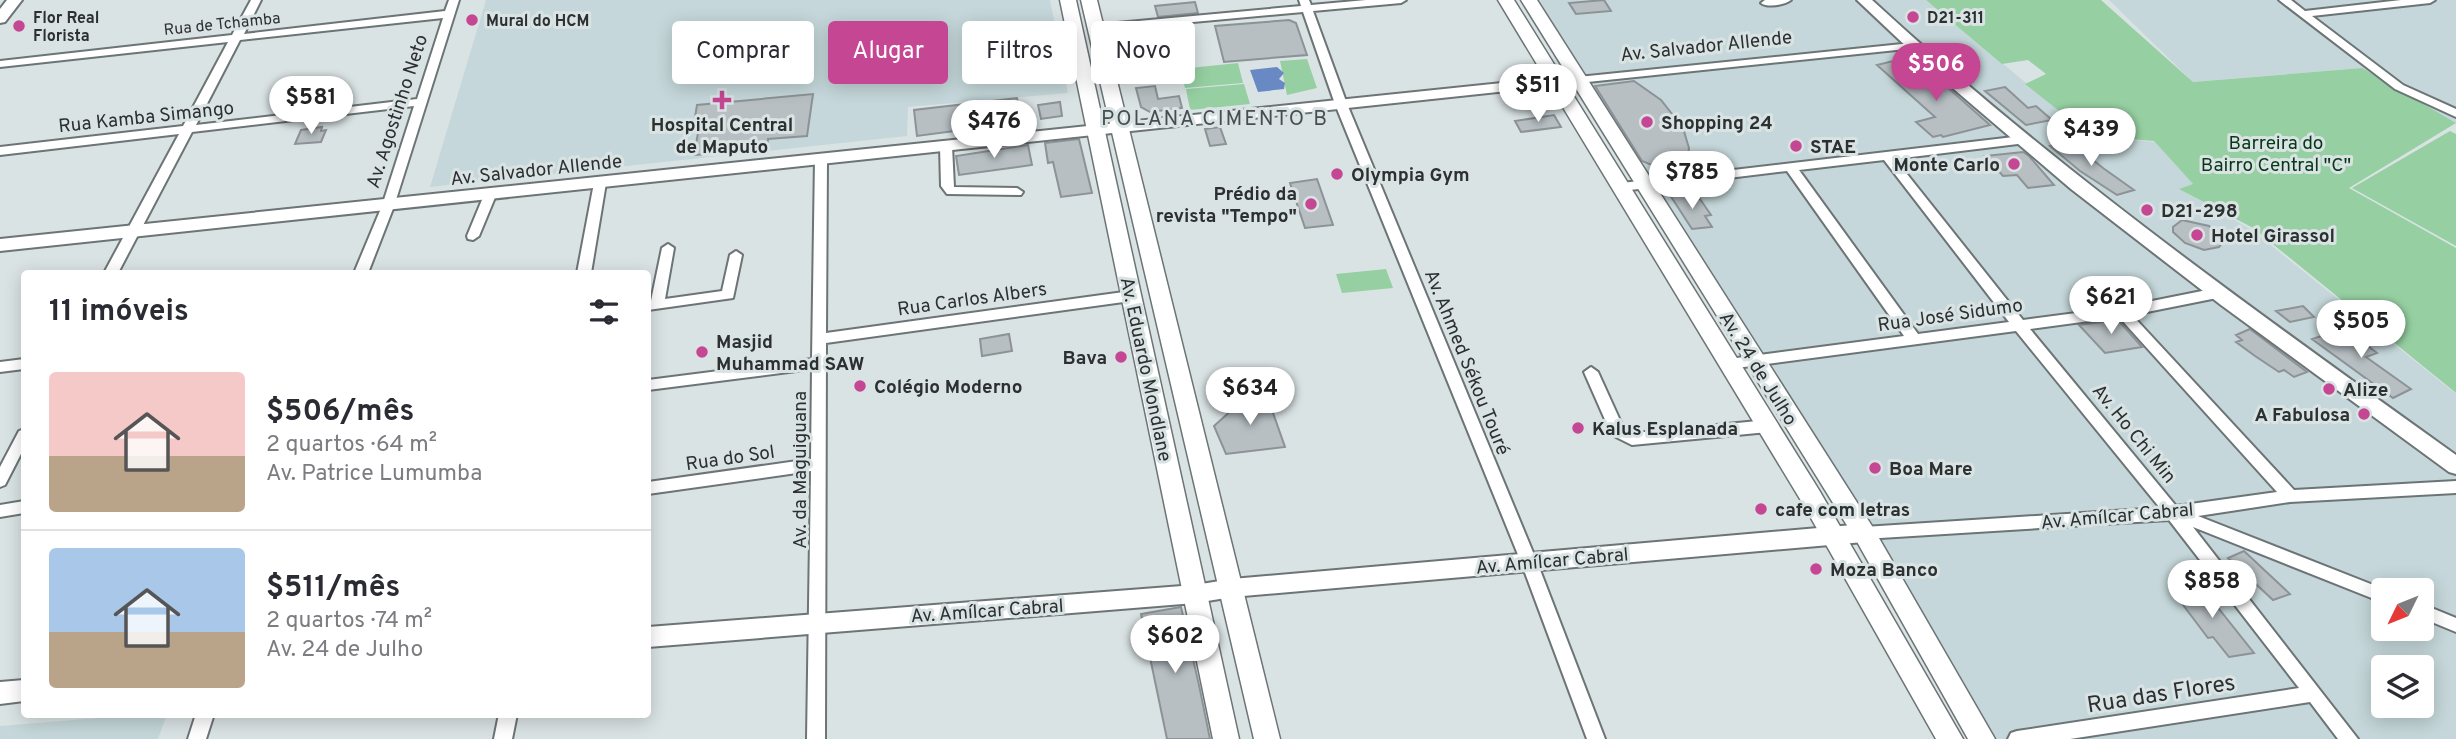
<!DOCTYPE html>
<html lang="pt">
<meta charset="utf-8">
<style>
:root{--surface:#fff;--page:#f2f2f3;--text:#2b2b33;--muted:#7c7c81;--line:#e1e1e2;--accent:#c54693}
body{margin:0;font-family:Overpass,sans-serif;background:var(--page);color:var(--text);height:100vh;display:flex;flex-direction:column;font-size:26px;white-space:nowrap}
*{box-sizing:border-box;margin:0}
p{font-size:23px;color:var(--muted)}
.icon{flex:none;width:38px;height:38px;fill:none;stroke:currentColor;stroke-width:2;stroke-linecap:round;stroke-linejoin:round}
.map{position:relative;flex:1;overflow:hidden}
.details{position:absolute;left:21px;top:270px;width:630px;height:448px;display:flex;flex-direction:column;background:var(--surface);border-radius:7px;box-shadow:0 4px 18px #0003}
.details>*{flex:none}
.banner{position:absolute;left:672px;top:21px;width:665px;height:63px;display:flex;gap:14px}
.needle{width:46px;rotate:227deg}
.fabs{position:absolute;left:2371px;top:578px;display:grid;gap:14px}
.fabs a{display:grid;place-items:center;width:63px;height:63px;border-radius:7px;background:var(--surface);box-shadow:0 4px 18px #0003;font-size:35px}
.price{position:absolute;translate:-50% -60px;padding:0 16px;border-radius:24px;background:#fff;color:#222;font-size:23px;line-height:46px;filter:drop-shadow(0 2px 4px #0008)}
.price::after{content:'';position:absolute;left:50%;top:42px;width:21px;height:16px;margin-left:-10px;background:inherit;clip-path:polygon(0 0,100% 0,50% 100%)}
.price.selected{background:var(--accent);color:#fff}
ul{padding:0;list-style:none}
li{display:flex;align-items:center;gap:21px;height:175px;padding:0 28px}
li+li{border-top:2px solid var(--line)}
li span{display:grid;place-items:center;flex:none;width:196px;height:140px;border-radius:7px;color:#555}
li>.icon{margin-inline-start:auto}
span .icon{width:84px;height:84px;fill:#fffc;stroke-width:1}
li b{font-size:30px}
h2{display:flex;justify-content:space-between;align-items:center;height:84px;padding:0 28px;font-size:30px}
.tag{padding:0 24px;border-radius:7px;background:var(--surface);box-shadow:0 4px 18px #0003;font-size:24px;line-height:63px}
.tag.selected{background:var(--accent);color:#fff}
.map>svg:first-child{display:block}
.built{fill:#c5d7da;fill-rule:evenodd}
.green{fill:#96d0a2}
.water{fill:#6989c4}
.building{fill:#b7bfc3;stroke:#8c9296;stroke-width:2}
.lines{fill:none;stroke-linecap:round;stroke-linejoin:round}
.street-casing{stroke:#6c7475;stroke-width:4}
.secondary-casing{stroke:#6c7475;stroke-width:4}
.primary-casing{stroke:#6c7475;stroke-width:3}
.street{fill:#fff;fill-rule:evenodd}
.secondary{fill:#fff;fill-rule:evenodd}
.primary{fill:#fff;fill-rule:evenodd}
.poi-dot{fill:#c54693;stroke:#dae3e4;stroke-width:2.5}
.labels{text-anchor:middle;stroke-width:6;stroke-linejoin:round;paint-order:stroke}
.far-poi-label{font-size:16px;font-weight:bold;fill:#2c3030;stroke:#dae3e4;text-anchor:start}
.far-street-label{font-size:16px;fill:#2c3030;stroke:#dae3e4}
.street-label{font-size:19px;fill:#2c3030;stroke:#dae3e4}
.poi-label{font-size:19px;font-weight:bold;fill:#2c3030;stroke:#dae3e4;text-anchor:start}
.park-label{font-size:19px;fill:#063817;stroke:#dae3e4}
.neighbourhood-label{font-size:21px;letter-spacing:2px;fill:#474e4f;stroke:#dae3e4}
.near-street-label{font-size:23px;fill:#2c3030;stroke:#dae3e4}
</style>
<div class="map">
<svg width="2456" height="739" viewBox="0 0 2456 739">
<rect width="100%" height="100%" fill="#dae3e4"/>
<path class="built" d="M486 0H1050L1068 93 908 107 907 136 430 187Z
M1532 0H1926L2090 136 2155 142 2194 185 2180 189 2252 230 2456 394V739H1977ZM2384 590H2422V628H2384ZM2384 667H2422V705H2384Z
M2109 0H2456V123L2361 68 2193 82Z
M147 714H167L158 739H0V726Z"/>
<path class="green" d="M1926 0H2101L2193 82 2362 68 2456 123 2349 188 2456 248V393L2253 228 2179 189 2193 184 2154 141 2091 136 2025 84 2046 74 2028 60 2002 64Z
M1307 59 1317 88 1287 95 1280 61Z
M1238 63 1243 83 1185 88 1180 69Z
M1244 84 1250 104 1190 110 1186 89Z
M2450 131 2456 134V246L2352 188Z
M1386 269 1393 288 1342 293 1336 274Z"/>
<path class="water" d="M1277 67 1284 73 1279 79 1285 83 1284 89 1258 92 1250 70Z"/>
<path class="building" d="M1604 0 1611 11 1576 14 1569 3Z
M1195 2 1198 13 1158 17 1155 6Z
M1289 20 1296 23 1307 55 1224 62 1215 26Z
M1893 61 1915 78 1930 76 1946 86 1990 125 1943 137 1941 135 1933 137 1916 122 1935 117 1877 65Z
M1634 81 1661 100 1683 128 1689 148 1686 173 1659 168 1642 161 1595 86Z
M1155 86 1158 99 1179 96 1182 108 1150 112 1141 107 1136 88Z
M2005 87 2028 108 2036 106 2052 120 2026 125 1985 91Z
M813 94 807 136 768 139 767 151 694 155 700 122 694 123 697 105Z
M1017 98 1023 122 917 136 914 110Z
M1060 102 1062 116 1041 119 1038 105Z
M1554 115 1561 127 1521 132 1515 121Z
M322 127 321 131 326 130 321 142 295 144 301 130Z
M1220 127 1226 144 1210 146 1205 129Z
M1079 139 1092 193 1061 197 1053 162 1048 163 1045 143Z
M2068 140 2103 168 2134 190 2117 195 2080 171 2050 146Z
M1028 145 1032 165 959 175 956 156Z
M2023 152 2029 156 2054 185 2028 188 2017 175 2003 176 1985 156Z
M1317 179 1333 225 1305 228 1290 183Z
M1687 193 1692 200 1700 199 1711 215 1705 216 1712 227 1692 229 1670 195Z
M2182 220 2209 226 2221 238 2222 243 2219 247 2204 250 2185 243 2173 232V227Z
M2104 279 2118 294 2100 298 2087 284Z
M2303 306 2314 317 2290 322 2276 311Z
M2118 320 2142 347 2105 353 2079 325Z
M2349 327 2361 337 2357 338 2377 353 2366 357 2411 389 2393 398 2312 339Z
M2250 329 2307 372 2294 377 2284 370 2279 372 2255 356 2236 342 2242 340 2236 335Z
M1009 334 1012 351 982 356 980 339Z
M1266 393 1285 447 1226 454 1214 426 1243 400Z
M2244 551 2290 594 2273 600 2228 558Z
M2200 585 2254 653 2229 657 2213 637 2208 638 2171 589Z
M1181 607 1199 685 1210 739H1167L1141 614Z"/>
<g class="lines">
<defs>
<path id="street" d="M251 0H261L244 34 445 11 449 0H459L394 206 368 273H354L382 206 414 106 192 132 118 273H104L179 134 0 155V147L183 126 228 42 0 67V61L232 35ZM443 18 417 99 196 125 240 40Z
M1299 0H1309L1311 5 1366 0H1406L1401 3 1313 11 1347 104 1537 562 1605 739H1587L1521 562 1335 104 1303 12 1095 31 1090 28 1095 25 1301 6Z
M1765 0H1791C1785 5 1767 8 1761 3Z
M2279 0H2291L2305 11 2401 0H2435L2430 3 2312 16 2403 85 2456 109V117L2395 89Z
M1912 43 1916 44V48L1578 83 1572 80 1578 77Z
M2022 136 2026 137V143L1895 159 2023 320 2122 307 2217 288 2222 290 2224 293 2222 296 2217 298 2132 315 2294 490 2456 481V493L2290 502 2198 516 2386 590H2384V603L2193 527 2358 739H2338L2310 702 2070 739H2008L2011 733 2017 731 2299 688 2169 520 1864 539 1859 538 1856 533 1859 528 1864 527 2160 508 2016 331 1729 369 1724 368 1722 364 1724 360 1729 359 1904 336 1787 171 1622 191 1616 187 1622 183ZM1884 160 2009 322 1918 334 1799 170ZM2119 317 2277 492 2176 506 2030 329Z
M946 142 952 146 954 187 1017 188 1023 192 1021 195 947 194 941 186 940 146Z
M821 155 827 159 826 333 1131 291 1138 296 1131 301 826 343 825 739H807L811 471 648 494V482L811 459 812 369 648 390V380L812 359 815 159Z
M600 179 606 183 591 273H577L594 183Z
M490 191 496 195 479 236 473 240 468 239 467 236 484 195Z
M668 244 674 248 665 299 722 291 730 255 736 251 742 255 733 298 648 310V302L651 301 662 248Z
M24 359V369L0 372V362Z
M1591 367 1598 372 1623 427 1634 433 1768 420 1773 422 1775 426 1773 430 1768 432 1632 445 1612 435 1610 431 1584 372Z
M24 429V448L5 485 0 487V467L19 431Z
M24 501V513L0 517V505Z
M2422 604 2456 618V632L2422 618Z
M196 714H214L206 739H188Z
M499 714H517L512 739H494Z"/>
<path id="secondary" d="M7 0H22L5 22 0 23V9Z
M1857 0H1872C2054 168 2255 311 2456 455V474L2449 472 2221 305 2071 189 1928 67Z
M1578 75 1583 77 1586 80 1583 83 0 251V239Z
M1864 524 1872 527 1875 533 1872 539 1864 542 1232 597 1195 603 648 647V627L1195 585 1232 579Z
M24 680V701L0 704V682Z"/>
<path id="primary" d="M1060 0H1076L1239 739H1213Z
M1081 0H1097L1280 739H1254Z
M1498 0H1514L1819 490 1963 739H1936L1803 504Z
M1521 0H1537L1872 526 1995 739H1968L1856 540Z"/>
</defs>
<use href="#street" class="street-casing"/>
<use href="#secondary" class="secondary-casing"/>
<use href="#primary" class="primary-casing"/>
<use href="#street" class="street"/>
<use href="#secondary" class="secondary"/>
<use href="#primary" class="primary"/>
</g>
<g class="poi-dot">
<circle cx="1913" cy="17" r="7"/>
<circle cx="472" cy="20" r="7"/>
<circle cx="19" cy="26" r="7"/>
<path d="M718.5 89.5h7v7h7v7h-7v7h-7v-7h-7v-7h7z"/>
<circle cx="1647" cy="122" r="7"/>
<circle cx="1796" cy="146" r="7"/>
<circle cx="2014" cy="164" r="7"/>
<circle cx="1337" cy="174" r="7"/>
<circle cx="1311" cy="204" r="7"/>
<circle cx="2147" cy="210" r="7"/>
<circle cx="2197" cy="235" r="7"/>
<circle cx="702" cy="352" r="7"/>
<circle cx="1121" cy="357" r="7"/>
<circle cx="860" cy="386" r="7"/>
<circle cx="2329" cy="389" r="7"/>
<circle cx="2364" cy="414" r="7"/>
<circle cx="1578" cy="428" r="7"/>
<circle cx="1875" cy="468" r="7"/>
<circle cx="1761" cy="509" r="7"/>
<circle cx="1816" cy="569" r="7"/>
</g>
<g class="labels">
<g class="far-poi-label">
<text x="33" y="23">Flor Real<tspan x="33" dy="18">Florista</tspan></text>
<text x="1927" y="23">D21-311</text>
<text x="486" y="26">Mural do HCM</text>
</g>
<g class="far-street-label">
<text transform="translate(222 23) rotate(-6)" y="6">Rua de Tchamba</text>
</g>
<g class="street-label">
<text transform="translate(1706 45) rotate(-6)" y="7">Av. Salvador Allende</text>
<text transform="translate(396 111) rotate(-72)" y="7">Av. Agostinho Neto</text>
<text transform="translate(146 116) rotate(-6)" y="7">Rua Kamba Simango</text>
<text transform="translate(536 169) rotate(-6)" y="7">Av. Salvador Allende</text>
<text transform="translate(972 298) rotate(-8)" y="7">Rua Carlos Albers</text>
<text transform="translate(1950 314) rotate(-8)" y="7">Rua José Sidumo</text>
<text transform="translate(1468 362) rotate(68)" y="7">Av. Ahmed Sékou Touré</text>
<text transform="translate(1759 368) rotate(58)" y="7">Av. 24 de Julho</text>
<text transform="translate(1147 369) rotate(78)" y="7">Av. Eduardo Mondlane</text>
<text transform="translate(2135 433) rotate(51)" y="7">Av. Ho Chi Min</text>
<text transform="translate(730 457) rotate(-8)" y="7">Rua do Sol</text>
<text transform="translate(799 470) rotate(-90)" y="7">Av. da Maguiguana</text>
<text transform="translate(2117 515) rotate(-5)" y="7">Av. Amílcar Cabral</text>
<text transform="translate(1552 560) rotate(-5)" y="7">Av. Amílcar Cabral</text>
<text transform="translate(987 610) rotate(-4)" y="7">Av. Amílcar Cabral</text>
</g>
<g class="poi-label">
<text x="1661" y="129">Shopping 24</text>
<text x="722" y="131" text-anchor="middle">Hospital Central<tspan x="722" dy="22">de Maputo</tspan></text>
<text x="1810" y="153">STAE</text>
<text x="2000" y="171" text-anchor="end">Monte Carlo</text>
<text x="1351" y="181">Olympia Gym</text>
<text x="1297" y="200" text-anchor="end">Prédio da<tspan x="1297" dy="22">revista "Tempo"</tspan></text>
<text x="2161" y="217">D21-298</text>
<text x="2211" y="242">Hotel Girassol</text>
<text x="716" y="348">Masjid<tspan x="716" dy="22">Muhammad SAW</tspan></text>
<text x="1107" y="364" text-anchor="end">Bava</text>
<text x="874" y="393">Colégio Moderno</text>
<text x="2343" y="396">Alize</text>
<text x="2350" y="421" text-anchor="end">A Fabulosa</text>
<text x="1592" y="435">Kalus Esplanada</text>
<text x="1889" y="475">Boa Mare</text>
<text x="1775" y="516">cafe com letras</text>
<text x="1830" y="576">Moza Banco</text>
</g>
<g class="park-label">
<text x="2276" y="149">Barreira do<tspan x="2276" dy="22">Bairro Central "C"</tspan></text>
</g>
<g class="neighbourhood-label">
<text x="1215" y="125">POLANA CIMENTO B</text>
</g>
<g class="near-street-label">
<text transform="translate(2161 693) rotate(-9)" y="8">Rua das Flores</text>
</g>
</g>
</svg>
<div class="fabs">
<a><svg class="needle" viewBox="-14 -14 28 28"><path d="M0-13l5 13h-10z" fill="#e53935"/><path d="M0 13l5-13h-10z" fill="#7c7c81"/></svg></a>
<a><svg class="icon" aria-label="layers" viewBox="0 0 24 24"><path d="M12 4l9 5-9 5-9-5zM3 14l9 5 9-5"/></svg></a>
</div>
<b class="price selected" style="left:1936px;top:103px">$506</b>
<b class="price" style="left:1538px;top:124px">$511</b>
<b class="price" style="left:311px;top:136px">$581</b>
<b class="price" style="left:994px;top:160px">$476</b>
<b class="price" style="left:2091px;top:168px">$439</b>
<b class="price" style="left:1692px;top:211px">$785</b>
<b class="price" style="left:2111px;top:336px">$621</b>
<b class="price" style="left:2361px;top:360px">$505</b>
<b class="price" style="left:1250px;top:427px">$634</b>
<b class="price" style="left:2212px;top:620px">$858</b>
<b class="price" style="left:1175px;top:675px">$602</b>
<div class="banner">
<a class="tag">Comprar</a>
<a class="tag selected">Alugar</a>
<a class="tag">Filtros</a>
<a class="tag">Novo</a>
</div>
<section class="details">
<h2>11 imóveis<svg class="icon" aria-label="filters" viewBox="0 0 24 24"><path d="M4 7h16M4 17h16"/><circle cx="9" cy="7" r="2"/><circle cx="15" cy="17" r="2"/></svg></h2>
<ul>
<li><span style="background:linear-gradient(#f6c9c9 60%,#b9a48a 0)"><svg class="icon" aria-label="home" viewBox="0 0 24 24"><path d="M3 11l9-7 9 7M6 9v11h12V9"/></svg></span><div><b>$506/mês</b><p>2 quartos · 64 m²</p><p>Av. Patrice Lumumba</p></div></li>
<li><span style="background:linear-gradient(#a9c7e8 60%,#b9a48a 0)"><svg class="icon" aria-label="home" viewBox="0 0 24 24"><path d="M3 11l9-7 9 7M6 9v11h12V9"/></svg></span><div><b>$511/mês</b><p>2 quartos · 74 m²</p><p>Av. 24 de Julho</p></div></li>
</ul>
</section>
</div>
